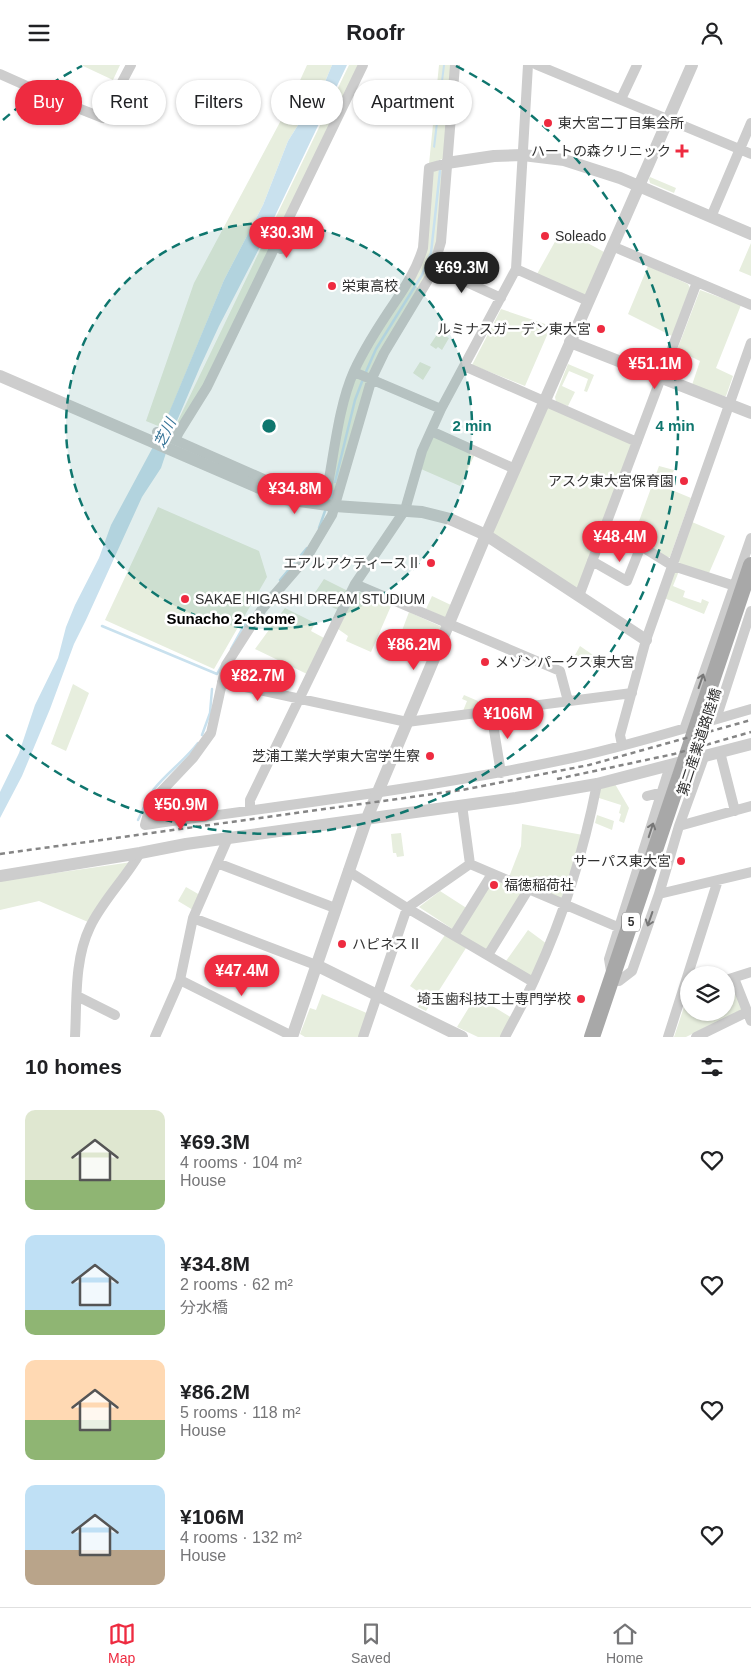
<!DOCTYPE html>
<meta charset="utf-8">
<style>
:root{--surface:#fff;--page:#f2f2f2;--text:#202124;--muted:#757577;--line:#e0e0e0;--accent:#ee2b40}
body{margin:0;font-family:Helvetica,"Noto Sans JP",sans-serif;background:var(--page);color:var(--text);height:100vh;display:flex;flex-direction:column;font-size:19px;white-space:nowrap}
*{box-sizing:border-box;margin:0}
p{font-size:16px;color:var(--muted)}
.icon{flex:none;width:28px;height:28px;fill:none;stroke:currentColor;stroke-width:2;stroke-linecap:round;stroke-linejoin:round}
.map{position:relative;height:972px;overflow:hidden}
.details{display:flex;flex-direction:column;background:var(--surface);flex:1}
.details>*{flex:none}
.hud{position:absolute;left:15px;top:15px;width:500px;height:45px;display:flex;gap:10px}
.controls{position:absolute;left:680px;top:901px;display:grid;gap:10px}
.controls a{display:grid;place-items:center;width:55px;height:55px;border-radius:50%;background:var(--surface);box-shadow:0 1px 4px #0004;font-size:25px}
.price{position:absolute;translate:-50% -42px;padding:0 11px;border-radius:18px;background:var(--accent);color:#fff;font-size:16px;line-height:32px;filter:drop-shadow(0 1px 2px #0008)}
.price::after{content:'';position:absolute;left:50%;top:30px;width:15px;height:11px;margin-left:-8px;background:inherit;clip-path:polygon(0 0,100% 0,50% 100%)}
.price.active{background:#222;color:#fff}
ul{padding:0;list-style:none}
li{display:flex;align-items:center;gap:15px;height:125px;padding:0 25px}
li span{display:grid;place-items:center;flex:none;width:140px;height:100px;border-radius:10px;color:#555}
li>.icon{margin-inline-start:auto}
span .icon{width:60px;height:60px;fill:#fffc;stroke-width:1}
li b{font-size:21px}
h2{display:flex;justify-content:space-between;align-items:center;height:60px;padding:0 25px;font-size:21px}
.pill{padding:0 18px;border-radius:22px;background:var(--surface);box-shadow:0 1px 4px #0004;font-size:18px;line-height:45px}
.pill.active{background:var(--accent);color:#fff}
header{display:flex;justify-content:space-between;align-items:center;height:65px;padding:0 25px;background:var(--surface);font-size:22px;font-weight:700}
.menu{display:flex;justify-content:space-around;align-items:center;height:70px;border-top:1px solid var(--line);background:var(--surface);font-size:14px;color:var(--muted)}
.menu a{display:grid;justify-items:center;gap:2px}
.menu .active{color:var(--accent)}
.map>svg:first-child{display:block}
.green{fill:#e7eede}
.water{fill:#c9e1ee}
.lines{fill:none;stroke-linecap:round;stroke-linejoin:round}
.stream{stroke:#c9e1ee;stroke-width:2.5}
.minor{stroke:#cdcdcd;stroke-width:10}
.tertiary{stroke:#cdcdcd;stroke-width:12}
.primary{stroke:#a8a8a8;stroke-width:16}
.rail{stroke:#858585;stroke-width:2.5;stroke-dasharray:5 4;stroke-linecap:butt}
.oneway{stroke:#777}
.ring{fill:none;stroke:#0f766e;stroke-width:2.5;stroke-dasharray:9 6}
.poi-dot{fill:#ee2b40;stroke:#fff;stroke-width:2}
.labels{text-anchor:middle;stroke-width:5;stroke-linejoin:round;paint-order:stroke}
.shield{fill:#fff;stroke:#6e6e6e;stroke-width:1}
.shield-label{font-size:12px;font-weight:bold;fill:#303030}
.poi-label{font-size:14px;fill:#303030;stroke:#fff;text-anchor:start}
.street-label{font-size:14px;fill:#303030;stroke:#fff}
.water-label{font-size:15px;font-style:italic;fill:#397698;stroke:#fff}
.neighbourhood-label{font-size:15px;font-weight:bold;fill:#000;stroke:#fff}
.centre{fill:#0f766e;stroke:#fff;stroke-width:2.5}
.ring-label{font-size:15px;text-anchor:middle;font-weight:bold;fill:#0f766e;stroke:#fff;stroke-width:5;stroke-linejoin:round;paint-order:stroke}
</style>
<header><svg class="icon" aria-label="menu" viewBox="0 0 24 24"><path d="M4 6h16M4 12h16M4 18h16"/></svg>Roofr<svg class="icon" aria-label="person" viewBox="0 0 24 24"><circle cx="12" cy="8" r="4"/><path d="M4 21q1-7 8-7t8 7"/></svg></header>
<div class="map">
<svg width="751" height="972" viewBox="0 0 751 972">
<rect width="100%" height="100%" fill="#fff"/>
<path class="green" d="M81 0H120L113 15Z
M307 0H332L325 17 288 76 263 140 224 215 163 363 146 356 194 218 287 44Z
M349 0H360L202 326 176 367 173 366Z
M439 0H455L445 93 429 99Z
M447 98 434 202 384 288 338 432 326 430 354 307 415 206 429 103Z
M650 112 676 123 674 128 650 118 649 114Z
M562 164 604 187 588 228 584 230 537 209Z
M751 178V211L739 206Z
M648 201 688 219 690 223 672 271 628 249Z
M700 225 741 240 716 303 733 311 726 331H724L692 320 700 296 677 285Z
M501 244 551 261 525 321 472 300Z
M438 268 449 273 442 285 438 282 436 284 430 280Z
M420 297 431 302 423 315 413 308Z
M568 299 594 310 587 327 584 326 588 314 569 306 562 321 575 327 568 341 556 337 555 332Z
M544 336 637 377 579 531 487 470Z
M433 371 475 389 460 421 421 404 427 382Z
M659 401 674 405 667 423 691 433 670 492H666L634 470Z
M158 442 259 486 267 512 214 604 105 555Z
M692 457 725 471 709 508 680 499 678 495Z
M675 505 679 506 673 521 685 526 683 532 701 538 702 534 709 537 704 549 664 533Z
M324 514 348 526 338 545 312 532Z
M360 527 391 541 371 587 346 576 348 571 338 564 356 528Z
M432 531 451 540 447 552H444L426 544Z
M285 543 315 558 311 566 324 573 307 609 255 584Z
M409 547 442 562 432 586 400 571Z
M580 581 603 597 601 601 575 590Z
M73 619 89 628 66 686 51 679Z
M464 630 478 636V638L491 642 463 646 467 636 462 634Z
M615 719 629 743 624 758 619 756 621 749 619 748 621 740 599 733 600 724Z
M597 750 614 756 612 765 595 758Z
M522 759 583 770 561 835 509 812 521 781Z
M401 768 404 791 397 792 396 788H393L391 769Z
M132 797 88 857 39 836 0 845V816Z
M493 814 524 827 487 885 459 869Z
M186 822 200 830 193 845 178 836Z
M440 826 468 844 454 865 419 842Z
M528 865 547 879 532 912 506 896Z
M445 870 466 883 426 946 418 942 423 930 410 921Z
M240 893 253 898 252 902 259 905 256 912 235 902Z
M732 919 743 944 686 972H674L687 933H689V948H726V921Z
M322 929 369 949 361 972H305L300 969 310 943 316 945Z
M476 931 512 953 502 972H478L457 962Z"/>
<path class="water" d="M332 0H347L264 174 219 261 200 302 176 358 161 403 142 432 86 555 74 579 50 644 22 711 0 753V727L19 688 35 640 58 593 66 562 75 540 99 493 111 460 161 367 224 215 263 140 288 76 325 17Z
M443 0H445L435 83 433 82Z"/>
<g class="lines">
<path class="stream" d="M365 309 376 284 422 210 431 188 440 106
M335 417 355 335 363 314
M331 433 333 426
M319 463 325 446
M280 515 307 483
M102 561 217 609 222 600
M231 584 247 555
M202 670 210 648 212 624
M138 755C143 745 147 733 154 724 168 707 185 695 198 678"/>
<path class="minor" d="M455 0 441 177 431 210 384 288 372 313 332 450 307 492 262 544 226 600 211 668 193 693 156 732 150 741 145 760C288 740 431 723 572 693 632 680 692 661 751 644
M537 0 751 89
M0 9 65 38 103 53 131 0
M621 34 637 0
M711 152 751 58
M275 181 281 184 296 175
M612 181 751 240
M434 202 501 233
M516 204 588 236
M464 301 637 377
M354 307 441 344
M431 366 515 404
M157 367 302 431 311 438 326 430C334 391 338 342 354 306 365 282 380 259 395 237 407 219 417 203 423 183L429 103 447 98
M175 375 179 367 207 322 363 0
M607 460 673 501 735 521
M592 496 627 516 641 481
M355 519 560 606 568 636
M579 531 697 217
M222 617 407 657 632 628
M491 647 501 708
M716 654 751 546
M685 662 751 473
M622 680 620 670 646 575 751 278
M720 687 735 746
M647 731 663 727
M462 740 470 799 620 863
M250 745V735L355 519 405 445 422 386 441 344 516 204 528 0
M679 761 751 741
M217 798 335 843
M348 806 407 843 470 799
M659 829 751 807
M193 853 316 900
M454 870 492 809
M488 890 528 825
M611 906 609 894 670 701
M734 913 751 956
M180 915 292 971
M726 915 751 907
M619 916 632 906 659 829 679 761 704 692
M77 931 115 950
M75 972C77 936 74 895 90 862 103 835 125 814 140 788
M155 972 180 915 193 853 228 773
M363 972 407 843 533 917
M505 972C515 952 527 932 536 911 564 850 584 785 597 719
M668 972 718 815
M696 972 747 947"/>
<path class="tertiary" d="M447 98 494 91 523 90 564 95 620 113 751 169
M570 277 751 348
M0 311 285 434 335 441 422 447 450 454 486 470 646 575
M0 811 140 788 186 779 516 733 597 719 751 679
M316 900 462 972
M292 972 367 753 486 470 692 0"/>
<path class="primary" d="M592 972 751 500"/>
<path class="rail" d="M557 714 674 689 751 667
M0 789 462 725 589 700 751 655"/>
</g>
<defs><path id="oneway-shaft" d="M-6 0H5M1.5-3L5.5 0L1.5 3" fill="none" stroke-width="1.6" stroke-linecap="round" stroke-linejoin="round" transform="scale(1.25)"/></defs>
<g class="oneway">
<use href="#oneway-shaft" transform="translate(701 616) rotate(-71)"/>
<use href="#oneway-shaft" transform="translate(651 765) rotate(-72)"/>
<use href="#oneway-shaft" transform="translate(650 854) rotate(109)"/>
</g>
<circle cx="269" cy="361" r="203" fill="#0f766e" fill-opacity=".12"/>
<g class="ring">
<circle cx="269" cy="361" r="203"/>
<path d="M3 55A406 406 0 0 1 82 1M456 1A406 406 0 1 1 3 667"/>
</g>
<g class="poi-dot">
<circle cx="548" cy="58" r="5"/>
<path d="M679.5 78.5h5v5h5v5h-5v5h-5v-5h-5v-5h5z"/>
<circle cx="545" cy="171" r="5"/>
<circle cx="332" cy="221" r="5"/>
<circle cx="601" cy="264" r="5"/>
<circle cx="684" cy="416" r="5"/>
<circle cx="431" cy="498" r="5"/>
<circle cx="185" cy="534" r="5"/>
<circle cx="485" cy="597" r="5"/>
<circle cx="430" cy="691" r="5"/>
<circle cx="681" cy="796" r="5"/>
<circle cx="494" cy="820" r="5"/>
<circle cx="342" cy="879" r="5"/>
<circle cx="581" cy="934" r="5"/>
</g>
<g class="labels">
<rect class="shield" x="622" y="847.5" width="18" height="19" rx="4"/>
<g class="shield-label">
<text x="631" y="861">5</text>
</g>
<g class="poi-label">
<text x="558" y="63">東大宮二丁目集会所</text>
<text x="671" y="91" text-anchor="end">ハートの森クリニック</text>
<text x="555" y="176">Soleado</text>
<text x="342" y="226">栄東高校</text>
<text x="591" y="269" text-anchor="end">ルミナスガーデン東大宮</text>
<text x="674" y="421" text-anchor="end">アスク東大宮保育園</text>
<text x="421" y="503" text-anchor="end">エアルアクティースⅡ</text>
<text x="195" y="539">SAKAE HIGASHI DREAM STUDIUM</text>
<text x="495" y="602">メゾンパークス東大宮</text>
<text x="420" y="696" text-anchor="end">芝浦工業大学東大宮学生寮</text>
<text x="671" y="801" text-anchor="end">サーパス東大宮</text>
<text x="504" y="825">福徳稲荷社</text>
<text x="352" y="884">ハピネスⅡ</text>
<text x="571" y="939" text-anchor="end">埼玉歯科技工士専門学校</text>
</g>
<g class="street-label">
<text transform="translate(699 677) rotate(-72)" y="5">第二産業道路陸橋</text>
</g>
<g class="water-label">
<text transform="translate(165 368) rotate(-64)" y="5">芝川</text>
</g>
<g class="neighbourhood-label">
<text x="231" y="559">Sunacho 2-chome</text>
</g>
</g>
<circle cx="269" cy="361" r="8" class="centre"/>
<g class="ring-label">
<text x="472" y="366">2 min</text>
<text x="675" y="366">4 min</text>
</g>
</svg>
<div class="controls">
<a><svg class="icon" aria-label="layers" viewBox="0 0 24 24"><path d="M12 4l9 5-9 5-9-5zM3 14l9 5 9-5"/></svg></a>
</div>
<b class="price" style="left:287px;top:194px">¥30.3M</b>
<b class="price active" style="left:462px;top:229px">¥69.3M</b>
<b class="price" style="left:655px;top:325px">¥51.1M</b>
<b class="price" style="left:295px;top:450px">¥34.8M</b>
<b class="price" style="left:620px;top:498px">¥48.4M</b>
<b class="price" style="left:414px;top:606px">¥86.2M</b>
<b class="price" style="left:258px;top:637px">¥82.7M</b>
<b class="price" style="left:508px;top:675px">¥106M</b>
<b class="price" style="left:181px;top:766px">¥50.9M</b>
<b class="price" style="left:242px;top:932px">¥47.4M</b>
<div class="hud">
<a class="pill active">Buy</a>
<a class="pill">Rent</a>
<a class="pill">Filters</a>
<a class="pill">New</a>
<a class="pill">Apartment</a>
</div>
</div>
<section class="details">
<h2>10 homes<svg class="icon" aria-label="filters" viewBox="0 0 24 24"><path d="M4 7h16M4 17h16"/><circle cx="9" cy="7" r="2"/><circle cx="15" cy="17" r="2"/></svg></h2>
<ul>
<li><span style="background:linear-gradient(#dfe7d0 70%,#8fb573 0)"><svg class="icon" aria-label="home" viewBox="0 0 24 24"><path d="M3 11l9-7 9 7M6 9v11h12V9"/></svg></span><div><b>¥69.3M</b><p>4 rooms · 104 m²</p><p>House</p></div><svg class="icon" aria-label="heart" viewBox="0 0 24 24"><path d="M12 20l-8-8c-3-5 5-10 8-4 3-6 11-1 8 4z"/></svg></li>
<li><span style="background:linear-gradient(#bfe0f5 75%,#8fb573 0)"><svg class="icon" aria-label="home" viewBox="0 0 24 24"><path d="M3 11l9-7 9 7M6 9v11h12V9"/></svg></span><div><b>¥34.8M</b><p>2 rooms · 62 m²</p><p>分水橋</p></div><svg class="icon" aria-label="heart" viewBox="0 0 24 24"><path d="M12 20l-8-8c-3-5 5-10 8-4 3-6 11-1 8 4z"/></svg></li>
<li><span style="background:linear-gradient(#ffd9b3 60%,#8fb573 0)"><svg class="icon" aria-label="home" viewBox="0 0 24 24"><path d="M3 11l9-7 9 7M6 9v11h12V9"/></svg></span><div><b>¥86.2M</b><p>5 rooms · 118 m²</p><p>House</p></div><svg class="icon" aria-label="heart" viewBox="0 0 24 24"><path d="M12 20l-8-8c-3-5 5-10 8-4 3-6 11-1 8 4z"/></svg></li>
<li><span style="background:linear-gradient(#bfe0f5 65%,#b9a48a 0)"><svg class="icon" aria-label="home" viewBox="0 0 24 24"><path d="M3 11l9-7 9 7M6 9v11h12V9"/></svg></span><div><b>¥106M</b><p>4 rooms · 132 m²</p><p>House</p></div><svg class="icon" aria-label="heart" viewBox="0 0 24 24"><path d="M12 20l-8-8c-3-5 5-10 8-4 3-6 11-1 8 4z"/></svg></li>
</ul>
</section>
<nav class="menu">
<a class="active"><svg class="icon" aria-label="map" viewBox="0 0 24 24"><path d="M3 6l6-2 6 2 6-2v14l-6 2-6-2-6 2zM9 4v14M15 6v14"/></svg>Map</a>
<a><svg class="icon" aria-label="saved" viewBox="0 0 24 24"><path d="M7 4h10v16l-5-4-5 4z"/></svg>Saved</a>
<a><svg class="icon" aria-label="home" viewBox="0 0 24 24"><path d="M3 11l9-7 9 7M6 9v11h12V9"/></svg>Home</a>
</nav>
